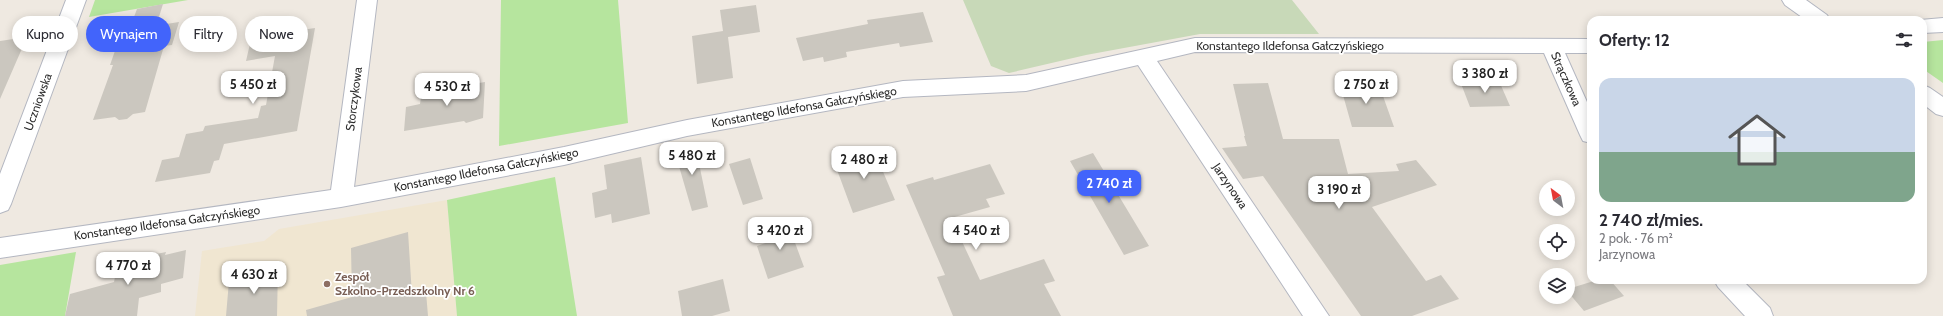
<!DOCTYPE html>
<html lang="pl">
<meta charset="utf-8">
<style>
:root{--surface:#fff;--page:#f2f2f3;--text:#2b2b33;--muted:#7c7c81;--line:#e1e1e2;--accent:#4264fb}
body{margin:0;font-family:Cabin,sans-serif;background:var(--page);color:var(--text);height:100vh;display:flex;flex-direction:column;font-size:15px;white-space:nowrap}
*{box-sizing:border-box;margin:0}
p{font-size:13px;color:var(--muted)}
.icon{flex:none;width:22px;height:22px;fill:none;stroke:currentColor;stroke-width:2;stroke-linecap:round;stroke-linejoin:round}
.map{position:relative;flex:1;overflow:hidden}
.sheet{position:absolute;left:1587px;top:16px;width:340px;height:268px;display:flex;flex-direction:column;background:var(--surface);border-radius:12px;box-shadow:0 2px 10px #0003}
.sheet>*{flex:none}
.guide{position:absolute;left:12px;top:16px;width:380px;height:36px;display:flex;gap:8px}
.needle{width:26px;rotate:328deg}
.buttons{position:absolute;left:1539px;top:180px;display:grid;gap:8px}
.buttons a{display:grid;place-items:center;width:36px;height:36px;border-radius:50%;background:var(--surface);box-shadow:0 2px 10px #0003;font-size:20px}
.price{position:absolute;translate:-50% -34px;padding:0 9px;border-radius:8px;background:#fff;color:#222;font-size:13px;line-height:26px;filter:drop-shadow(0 1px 2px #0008)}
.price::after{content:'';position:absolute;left:50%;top:24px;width:12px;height:9px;margin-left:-6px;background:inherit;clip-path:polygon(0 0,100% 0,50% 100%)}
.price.selected{background:var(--accent);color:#fff}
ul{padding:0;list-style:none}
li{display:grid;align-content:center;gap:8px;height:212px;padding:0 12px}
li+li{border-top:1px solid var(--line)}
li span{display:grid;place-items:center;height:124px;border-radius:12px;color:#555}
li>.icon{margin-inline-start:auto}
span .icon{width:72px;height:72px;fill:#fffc;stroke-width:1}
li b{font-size:17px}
h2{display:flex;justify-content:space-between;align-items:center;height:48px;padding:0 12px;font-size:17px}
.chip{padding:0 14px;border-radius:18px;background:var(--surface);box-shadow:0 2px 10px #0003;font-size:14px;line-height:36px}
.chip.selected{background:var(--accent);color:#fff}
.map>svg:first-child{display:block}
.education{fill:#f0e6d1}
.green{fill:#b6e59e}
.cemetery{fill:#c8d9b8}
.building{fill:#cbc7bf}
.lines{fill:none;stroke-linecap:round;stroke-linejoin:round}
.minor-casing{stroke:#b4b7c1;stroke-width:2}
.minor{fill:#fff;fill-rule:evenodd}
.education-dot{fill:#8d6e63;stroke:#fff;stroke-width:1.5}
.labels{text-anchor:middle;stroke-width:3.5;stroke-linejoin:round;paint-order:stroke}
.street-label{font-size:12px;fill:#2e2e2e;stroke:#fff}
.education-label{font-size:12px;font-weight:bold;fill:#785e54;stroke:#fff;text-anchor:start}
</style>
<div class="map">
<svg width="1943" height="316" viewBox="0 0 1943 316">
<rect width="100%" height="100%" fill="#efe9e1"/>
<path class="education" d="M447 200 457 316H195L202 251 264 241 279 229Z"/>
<path class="green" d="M95 0H188L89 17Z
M501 0H618L628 123 499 146Z
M1943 40V83L1923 69V42Z
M555 177 577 316H457L447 200Z
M76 252 65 316H0V265Z"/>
<path class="cemetery" d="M963 0H1292L1319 34H1200L1086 55 1009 73 991 66Z"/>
<path class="building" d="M163 4 158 20 162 19 160 25 179 22 172 45 164 46 145 112 133 114 127 119 119 120 115 117 93 120 113 65H110L122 31 129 30 137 9Z
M756 5 760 32 728 37 733 78 697 84 692 36 723 31 720 10Z
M923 12 933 42 900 47 899 43 846 52 847 57 824 62 823 57 803 61 796 38 868 24 867 20Z
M290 28 288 32 315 28 297 131 224 144 219 160 214 161 210 173 155 182 162 160 179 157 186 134 203 131 205 126 258 118 261 106 266 105 275 56 246 61 252 35Z
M27 37 0 99V41Z
M1460 81H1499L1510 106 1470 107Z
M485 82 483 118 466 123 464 121 404 131 406 107 420 104 421 97 439 93V90Z
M1345 82H1378L1394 127H1352L1341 88H1346Z
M1268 83 1283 139H1339L1348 174 1399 171 1396 164 1416 160 1437 185 1372 207 1426 281 1441 275 1459 299 1412 316H1361L1263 176 1243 179 1222 148 1247 146 1244 136H1245L1233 84Z
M695 144 708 207 692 211 674 149Z
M873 148 895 200 853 213 833 159Z
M1093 153 1149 246 1124 255 1070 161Z
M641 157 650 214 612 223 611 214 595 218 592 193 607 189 604 165Z
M750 158 763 199 743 205 729 164Z
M990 164 1005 194 986 199 990 207 951 218 980 280 1044 259 1055 281 1044 284 1061 316H953L937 277 945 275 906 185 933 177 934 180Z
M787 221 804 267 768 279 757 246 768 242 764 228Z
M408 232 412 295 426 292 428 316H307L306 310 352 297 351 248Z
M186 250 183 278 161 284V292L139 298 137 316H65L70 294 114 282 118 262 166 252 165 255Z
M278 267 277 316H226L229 281Z
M723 279 730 311 712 316H682L678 291Z
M1597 280H1610L1624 296 1584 311 1568 292V289Z"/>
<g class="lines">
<defs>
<path id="minor" d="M66 0H86L11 204 8 210 0 213V174Z
M357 0H377L354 187 564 147 687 120 903 81 1026 75 1195 38 1591 39V53H1565L1591 111V143L1583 141 1580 135 1544 53 1195 52 1157 61 1329 316H1303L1138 65 1026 91 903 97 687 136 564 165 341 207 0 258V238L331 190Z
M1782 0H1806L1827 15 1830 20H1806L1785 5Z
M1943 18V32L1923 33V20H1920Z
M1923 85 1930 88 1943 97V116L1936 114 1923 104Z
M1714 280H1742L1770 308 1773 316H1745L1718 287Z"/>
</defs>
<use href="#minor" class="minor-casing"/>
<use href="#minor" class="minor"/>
</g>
<circle class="education-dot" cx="327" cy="284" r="4"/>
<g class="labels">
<g class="street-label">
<text x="1290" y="50">Konstantego Ildefonsa Gałczyńskiego</text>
<text transform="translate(1566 79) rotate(66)" y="4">Strączkowa</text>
<text transform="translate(354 99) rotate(-83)" y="4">Storczykowa</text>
<text transform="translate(38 102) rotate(-70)" y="4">Uczniowska</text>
<text transform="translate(804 107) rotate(-10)" y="4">Konstantego Ildefonsa Gałczyńskiego</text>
<text transform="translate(486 170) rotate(-11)" y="4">Konstantego Ildefonsa Gałczyńskiego</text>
<text transform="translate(1230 186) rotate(56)" y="4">Jarzynowa</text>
<text transform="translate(167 223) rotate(-8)" y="4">Konstantego Ildefonsa Gałczyńskiego</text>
</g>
<g class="education-label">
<text x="335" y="281">Zespół<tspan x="335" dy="14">Szkolno-Przedszkolny Nr 6</tspan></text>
</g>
</g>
</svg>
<div class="buttons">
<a><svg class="needle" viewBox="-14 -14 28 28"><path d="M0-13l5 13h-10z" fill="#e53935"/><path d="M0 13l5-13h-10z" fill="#7c7c81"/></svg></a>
<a><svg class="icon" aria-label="locate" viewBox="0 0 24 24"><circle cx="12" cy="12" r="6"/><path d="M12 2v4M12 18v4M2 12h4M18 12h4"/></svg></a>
<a><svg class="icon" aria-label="layers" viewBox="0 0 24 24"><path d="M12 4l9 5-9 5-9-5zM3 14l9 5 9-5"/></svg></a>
</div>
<b class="price" style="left:1485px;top:94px">3 380 zł</b>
<b class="price" style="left:253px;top:105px">5 450 zł</b>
<b class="price" style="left:1366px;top:105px">2 750 zł</b>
<b class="price" style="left:447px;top:107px">4 530 zł</b>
<b class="price" style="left:692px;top:176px">5 480 zł</b>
<b class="price" style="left:864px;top:180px">2 480 zł</b>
<b class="price selected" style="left:1109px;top:204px">2 740 zł</b>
<b class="price" style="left:1339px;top:210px">3 190 zł</b>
<b class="price" style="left:780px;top:251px">3 420 zł</b>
<b class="price" style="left:976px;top:251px">4 540 zł</b>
<b class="price" style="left:128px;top:286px">4 770 zł</b>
<b class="price" style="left:254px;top:295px">4 630 zł</b>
<div class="guide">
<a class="chip">Kupno</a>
<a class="chip selected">Wynajem</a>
<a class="chip">Filtry</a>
<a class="chip">Nowe</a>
</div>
<section class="sheet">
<h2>Oferty: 12<svg class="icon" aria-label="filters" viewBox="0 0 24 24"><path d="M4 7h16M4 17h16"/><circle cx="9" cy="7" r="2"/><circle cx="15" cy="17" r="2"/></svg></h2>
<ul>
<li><span style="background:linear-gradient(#c9d6e8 60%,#7fa58c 0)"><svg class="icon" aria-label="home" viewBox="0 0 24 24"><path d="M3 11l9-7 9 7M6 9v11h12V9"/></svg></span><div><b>2 740 zł/mies.</b><p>2 pok. · 76 m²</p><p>Jarzynowa</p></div></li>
</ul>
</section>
</div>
